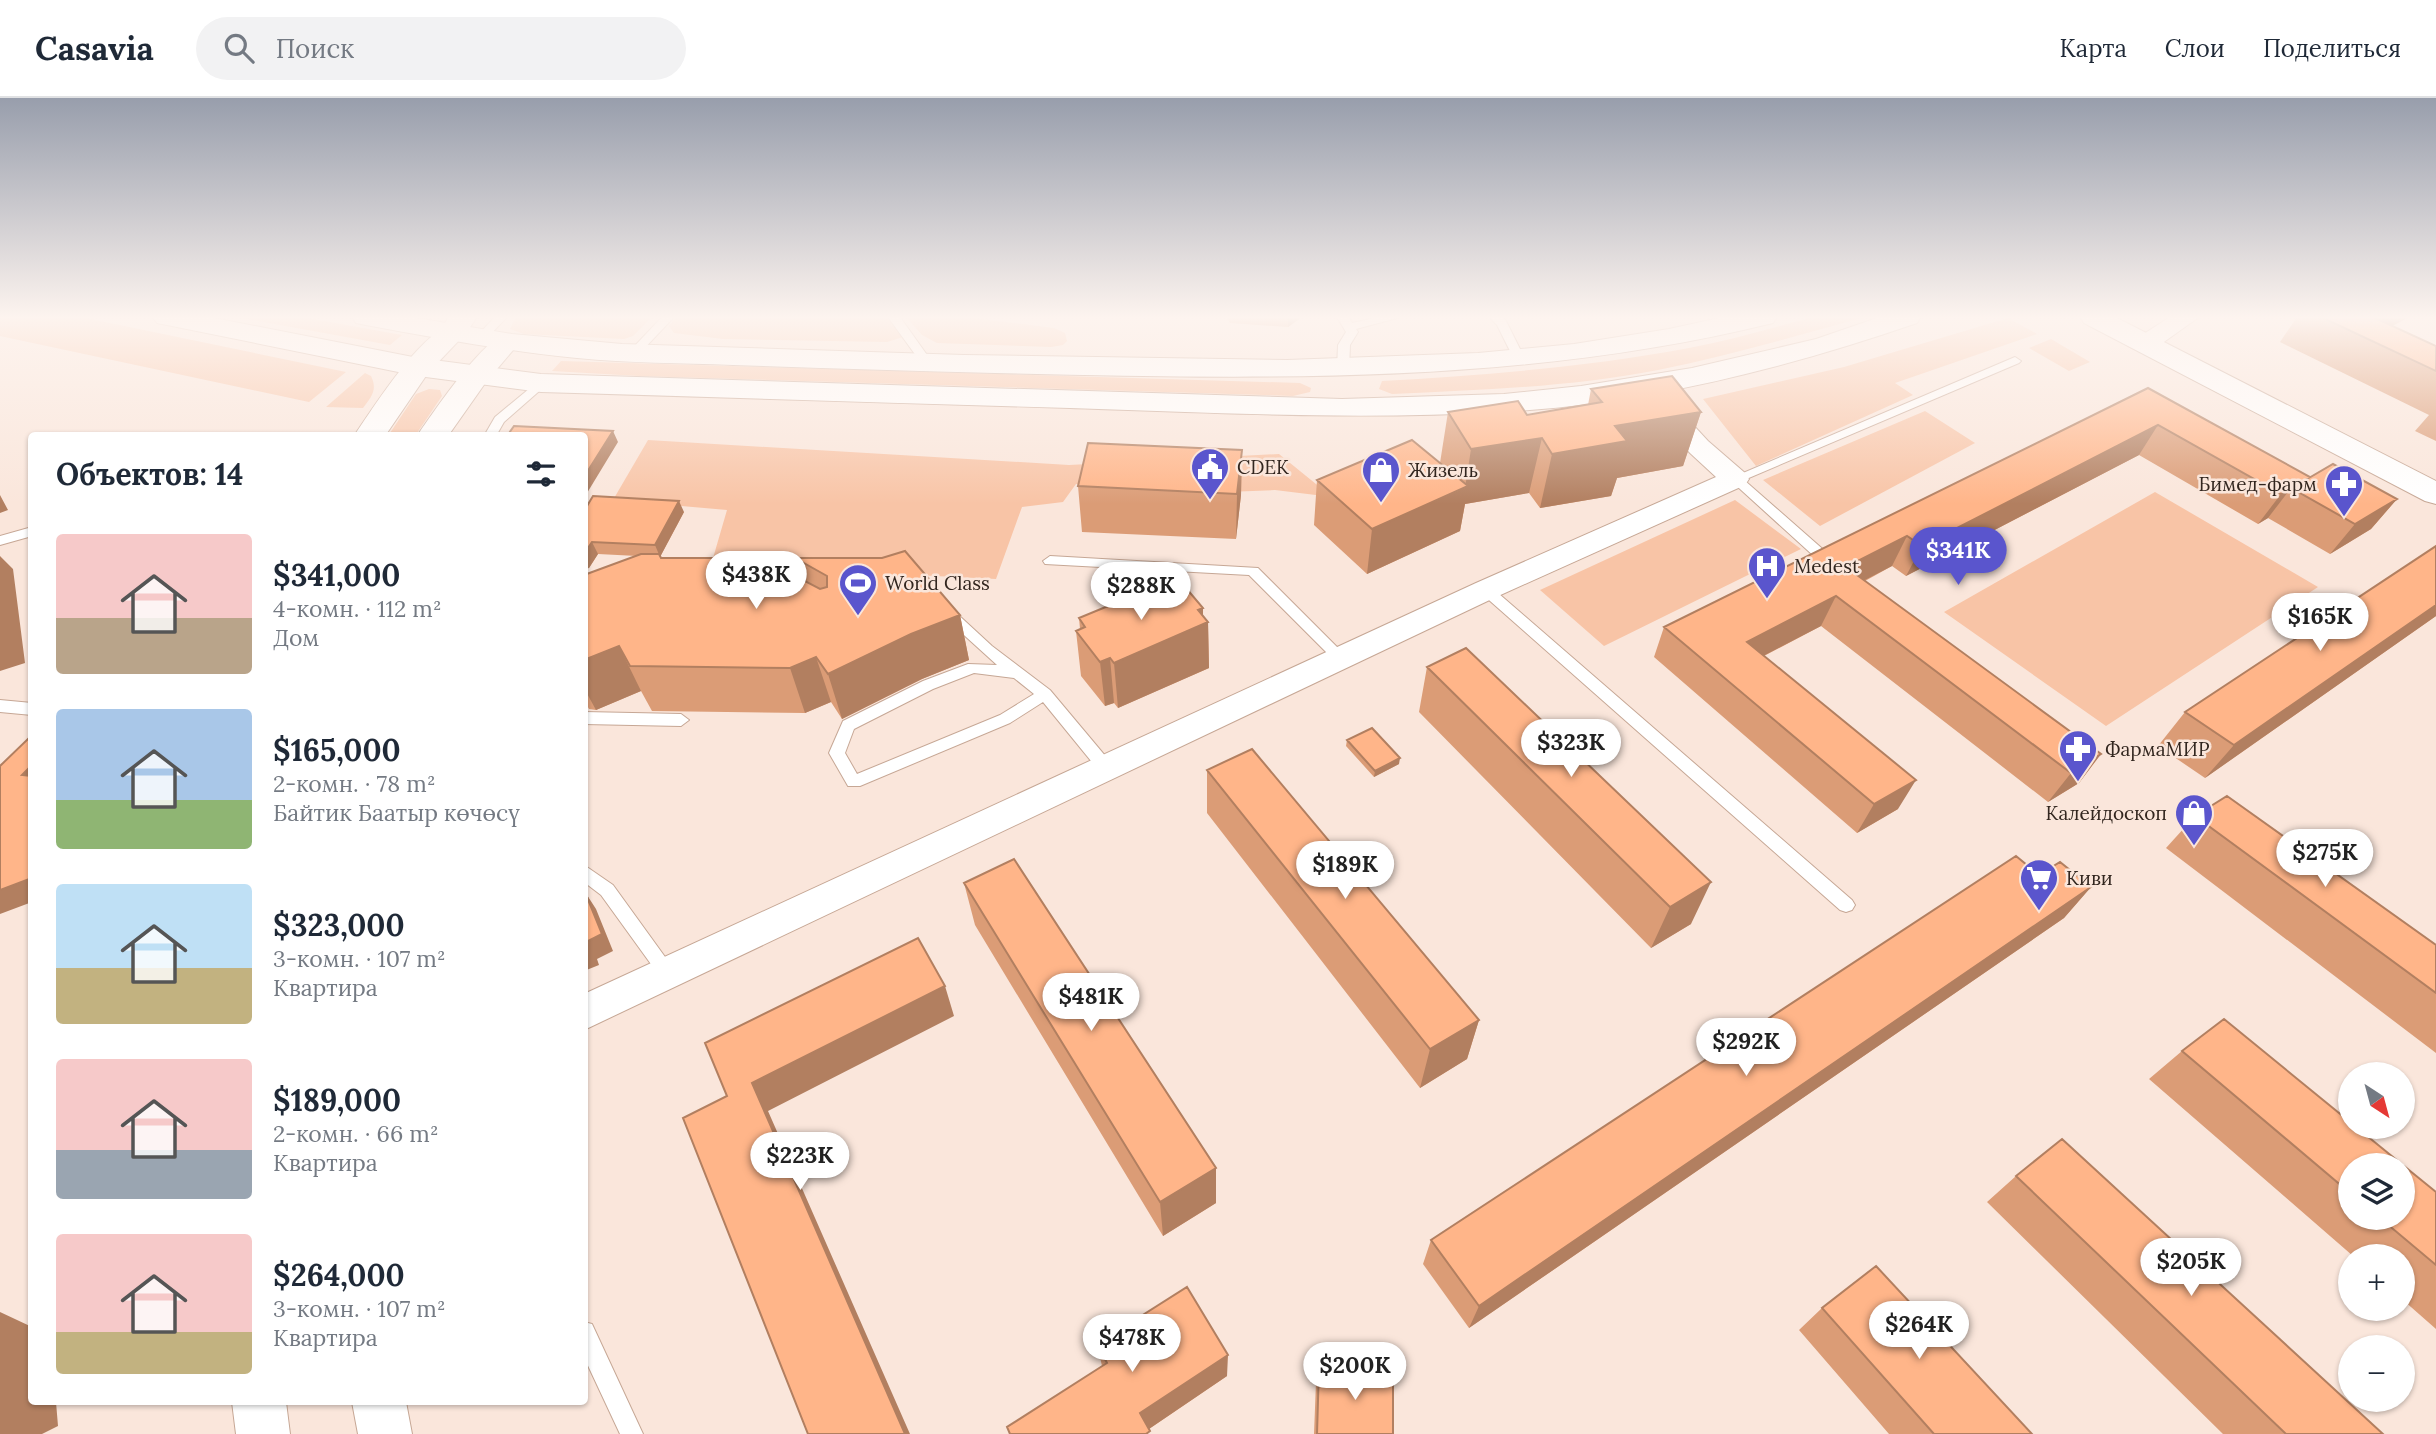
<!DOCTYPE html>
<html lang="ru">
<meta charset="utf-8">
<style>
:root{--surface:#fff;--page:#f2f2f3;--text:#1f2937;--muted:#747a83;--line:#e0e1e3;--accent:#5a55cd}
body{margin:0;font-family:Lora,serif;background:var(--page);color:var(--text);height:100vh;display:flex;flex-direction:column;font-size:26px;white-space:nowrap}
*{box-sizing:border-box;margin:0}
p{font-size:23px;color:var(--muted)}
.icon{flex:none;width:38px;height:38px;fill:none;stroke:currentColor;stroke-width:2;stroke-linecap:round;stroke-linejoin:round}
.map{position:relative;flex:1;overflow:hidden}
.panel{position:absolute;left:28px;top:334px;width:560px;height:973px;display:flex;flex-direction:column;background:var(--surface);border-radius:7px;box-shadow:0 2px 5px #0004}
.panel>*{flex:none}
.needle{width:46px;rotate:144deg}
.buttons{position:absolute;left:2338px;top:964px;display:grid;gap:14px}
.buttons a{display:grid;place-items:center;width:77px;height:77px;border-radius:50%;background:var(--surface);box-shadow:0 2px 5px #0004;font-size:35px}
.price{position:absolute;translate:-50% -60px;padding:0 16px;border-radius:24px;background:#fff;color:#222;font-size:23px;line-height:46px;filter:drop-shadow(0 2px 4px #0008)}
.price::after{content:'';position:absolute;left:50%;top:42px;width:21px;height:16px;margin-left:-10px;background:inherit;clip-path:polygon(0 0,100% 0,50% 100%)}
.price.active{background:var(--accent);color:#fff}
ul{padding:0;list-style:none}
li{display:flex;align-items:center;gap:21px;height:175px;padding:0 28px}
li span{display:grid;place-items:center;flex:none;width:196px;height:140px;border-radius:7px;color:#555}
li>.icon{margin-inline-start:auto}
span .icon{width:84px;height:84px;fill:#fffc;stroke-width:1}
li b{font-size:30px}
h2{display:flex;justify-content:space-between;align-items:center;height:84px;padding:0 28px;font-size:30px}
header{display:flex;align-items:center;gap:42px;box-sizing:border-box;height:98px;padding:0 35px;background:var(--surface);border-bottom:2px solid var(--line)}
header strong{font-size:33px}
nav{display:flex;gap:38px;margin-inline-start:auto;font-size:24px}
.search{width:490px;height:63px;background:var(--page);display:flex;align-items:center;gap:18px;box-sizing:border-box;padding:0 24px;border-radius:38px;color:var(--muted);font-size:26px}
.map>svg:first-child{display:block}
.green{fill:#f8c4a6}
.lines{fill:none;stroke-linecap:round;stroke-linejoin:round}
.service-casing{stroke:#c6a795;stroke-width:2}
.minor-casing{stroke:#c6a795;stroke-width:2}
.tertiary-casing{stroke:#c6a795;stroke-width:2}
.secondary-casing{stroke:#c6a795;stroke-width:2}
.primary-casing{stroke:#c6a795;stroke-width:2}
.service{fill:#fff;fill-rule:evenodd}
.minor{fill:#fff;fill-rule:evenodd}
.tertiary{fill:#fff;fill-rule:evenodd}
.secondary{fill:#fff;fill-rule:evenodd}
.primary{fill:#fff;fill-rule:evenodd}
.wall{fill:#db9c76;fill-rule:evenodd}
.shaded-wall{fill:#b27f60}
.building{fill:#ffb589;stroke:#b27f60;stroke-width:2}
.labels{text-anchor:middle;stroke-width:5;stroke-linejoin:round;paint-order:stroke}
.poi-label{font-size:19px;fill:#32261f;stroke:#fae6db;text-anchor:start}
</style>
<header>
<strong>Casavia</strong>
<div class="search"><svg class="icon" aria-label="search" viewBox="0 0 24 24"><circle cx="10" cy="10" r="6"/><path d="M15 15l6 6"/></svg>Поиск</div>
<nav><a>Карта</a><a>Слои</a><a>Поделиться</a></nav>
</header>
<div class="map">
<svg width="2436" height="1336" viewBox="0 0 2436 1336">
<rect width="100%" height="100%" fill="#fae6db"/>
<path class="green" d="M0 219H81L346 274 309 304 0 238Z
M236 219H302L402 237 390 247Z
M516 219H652L633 238 624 241 524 236 510 231Z
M676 219H887L903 239 887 244 723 241 674 235 669 228Z
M906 219H965L1054 230 1065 235 1067 243 1063 247 1051 249 937 245 922 237Z
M1813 219H1865C1796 238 1728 258 1658 272 1571 289 1480 292 1392 296L1379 291 1382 283C1485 277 1588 269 1689 250 1731 242 1772 230 1813 219Z
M2008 220 2037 236 1895 285 1913 297 1756 368 1703 301 1844 269Z
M2051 241 2090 264 2069 273 2029 250Z
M561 263 1300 285 1311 290 1310 294 1293 298 639 278 552 273Z
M365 275 371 278C378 292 371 299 363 310L326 309Z
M429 291 440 292 442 298 415 338H388L416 296Z
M1925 313 1975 345 1820 428 1763 382Z
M648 342 1069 367 1279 356 1332 399 1275 392 1227 394 1076 386 1063 404 1022 409 996 481 711 467 727 412 613 402Z
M2155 394 2318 489 2106 628 1944 514Z
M1735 402 1801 451 1604 548 1540 492Z"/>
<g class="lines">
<defs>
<path id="service" d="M495 219H507L485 242H477V238Z
M662 219H674L638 257H630V253Z
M888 219H900L932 264 930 266H922Z
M1337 219H1349L1352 225 1379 219H1401L1356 231 1358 234 1350 247 1349 271 1343 275 1337 271 1338 247 1346 234Z
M1489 219H1502L1506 223 1525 261 1523 263H1515L1497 227Z
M2015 259 2021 263 2019 265 1744 382 1826 454 1828 457 1826 460H1816L1729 381Z
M541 281 545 282V288L504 324 496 338H484L495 319Z
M32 429V438L0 447V438Z
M1050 458 1258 470 1348 560 1341 565 1336 564 1249 477 1045 466 1043 463Z
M1486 487 1491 489 1852 802 1855 807 1852 812 1846 814 1840 812 1481 495 1479 492Z
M948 510 953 512 992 548 1050 592 1112 666 1114 670 1112 674H1100L1043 604 1010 625 860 688H848L829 655 843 623 923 583 968 566 997 567 943 518 941 515 943 512ZM974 575 1014 580 1034 596 1000 617 857 676 845 655 854 631 933 591Z
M0 602 32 605V617L0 614Z
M584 614 681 616 689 622 681 628 584 626Z
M584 767 613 787 673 870 676 875 673 880 667 883 661 880 601 797 584 784Z
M584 1224 592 1226 643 1336H620L584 1259Z"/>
<path id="minor" d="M2170 219H2199L2154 251 2145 253 2136 251 2133 246 2136 241Z
M1661 299 1670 302 1708 343 1745 375 1749 381 1745 387 1496 499 584 932V896L1476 485 1716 379 1690 355 1648 307 1652 302Z"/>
<path id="tertiary" d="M449 219H477L462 241 452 243 442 241 438 235Z"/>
<path id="secondary" d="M452 227 462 229 466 235 428 275 385 338H354C373 310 421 234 452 227Z
M506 236 516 238 520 244 486 284 448 338H417C433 315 482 242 506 236Z
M232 1304H286L290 1336H236Z
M352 1304H406L412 1336H358Z"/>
<path id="primary" d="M153 219H209L418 260 541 276 1342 301 1504 296 1581 288 1692 270 1816 241 1880 219H1921L1917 225C1784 271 1643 306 1502 314 1358 322 1214 315 1070 310 894 305 717 299 541 294L418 278 167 227 157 225Z
M352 219H411L512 236 622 246 964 257 1287 262 1478 255 1574 246 1669 231 1724 219H1777L1773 225C1518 288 1256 281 995 275 908 273 820 270 733 267 681 265 628 265 577 260 506 253 436 240 366 227L356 225Z
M2080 219H2115L2436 383V406L2425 403 2084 225Z"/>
</defs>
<use href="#service" class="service-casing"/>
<use href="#minor" class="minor-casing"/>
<use href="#tertiary" class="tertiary-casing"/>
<use href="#secondary" class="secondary-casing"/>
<use href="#primary" class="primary-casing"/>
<use href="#service" class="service"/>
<use href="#minor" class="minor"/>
<use href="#tertiary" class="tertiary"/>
<use href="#secondary" class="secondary"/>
<use href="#primary" class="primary"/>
</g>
<path class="wall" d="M1226 219H1302L1288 229 1230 225Z
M2297 219H2409L2392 228 2436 248V343L2415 333 2429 317 2280 244Z
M2148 290 2310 379 2397 401 2371 431 2330 456 2268 420 2258 426 2139 357 1906 478 1892 468 1865 483 2101 656 2079 685 2048 704 1821 528 1764 558 1898 711 1857 735 1654 559 1664 529Z
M1591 291 1701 314 1683 368 1617 380 1611 398 1540 410 1529 395 1465 406 1460 433 1367 476 1314 427 1317 382 1440 365 1448 314 1527 317 1588 307Z
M1242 352 1241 397 1236 441 1082 434 1078 388Z
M584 413 684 414 660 459 661 460 802 482 795 460 960 517 969 562 922 581 842 621 831 604 805 615 652 613 641 593 596 612 589 611 584 602V477L637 458 598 456 589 470 584 471Z
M2436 448V518L2205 680 2158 648 2185 614Z
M1180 492 1203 510V518L1208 524 1209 570 1118 610 1114 605 1105 608 1081 578 1076 533 1080 531 1079 520Z
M1427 569 1691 826 1651 850 1419 614Z
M1347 642 1399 666 1374 679 1346 648Z
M1207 672 1479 922 1467 961 1420 990 1207 715Z
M2195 718 2436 847V955L2166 750Z
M2039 777 2091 789 2064 820 1469 1230 1423 1166 1431 1142Z
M964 785 1216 1070V1105L1163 1138 975 827Z
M2182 953 2436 1094V1231L2403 1202V1158H2353L2149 981ZM2350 1068 2403 1120H2350Z
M2016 1078 2383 1336H2223L1987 1104Z
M1822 1210 2032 1336H1889L1799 1232Z
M1097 1246 1227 1278 1149 1331 1102 1268Z
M1319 1269 1393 1336H1314L1316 1284Z"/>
<path class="shaded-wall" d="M1288 219H1302L1288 229Z
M2372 219H2409L2368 241Z
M1701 314 1683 368 1617 380 1611 398 1540 410 1552 356 1615 328Z
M2158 327 2139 357 1906 478 1922 448Z
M613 333 618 344 584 400V379Z
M1542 340 1529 395 1465 406 1460 433 1367 476 1372 431 1465 390 1471 351Z
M1242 352 1241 397 1236 441 1237 396Z
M2291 390 2268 420 2258 426 2281 396Z
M0 397 8 412 0 415Z
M2397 401 2371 431 2330 456 2355 426Z
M679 403 684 414 660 459 655 447Z
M1907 438 1892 468 1832 499 1846 469Z
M592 444 598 456 589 470 584 471V456Z
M0 458 13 471 25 565 0 573Z
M1836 498 1821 528 1734 573 1747 544Z
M2436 507V518L2205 680 2234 647Z
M1203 510V527L1208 524 1209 570 1118 610 1114 565 1198 512Z
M960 517 969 562 922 581 842 621 828 576 911 536Z
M619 548 641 593 596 612 584 590V562Z
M816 559 831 604 805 615 790 570Z
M1110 560 1114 605 1105 608 1100 564Z
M2101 656 2079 685 2048 704 2071 675Z
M1400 660 1399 666 1374 679 1375 673Z
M32 667V686L22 677Z
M1916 682 1898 711 1857 735 1874 706Z
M32 780V804L0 816V792Z
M1711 784 1691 826 1651 850 1670 809Z
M2091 789 2064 820 1469 1230 1479 1208Z
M585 794 596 811 613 853 597 861 599 867 584 873V852L586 844Z
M945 888 954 918 768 1013 910 1336H905L752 985Z
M1479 922 1467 961 1420 990 1430 951Z
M1216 1070V1105L1163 1138 1160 1104Z
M584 1076 588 1087 584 1089Z
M0 1214 32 1229V1304H56L58 1328 42 1336H0Z
M1228 1257 1227 1278 1143 1335 1140 1315Z"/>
<path class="building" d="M2321 219H2373L2436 248V273Z
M1672 278 1701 314 1615 328 1627 343 1552 356 1542 340 1471 351 1448 314 1518 303 1527 317 1602 304 1591 291Z
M2148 290 2310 379 2302 384 2333 366 2397 401 2355 426 2291 390 2281 396 2158 327 1922 448 1907 438 1846 469 2101 656 2071 675 1836 498 1747 544 1916 682 1874 706 1664 529Z
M514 328 613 333 584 379V338H507Z
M1412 342 1468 388 1372 431 1317 382Z
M1088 345 1242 352 1237 396 1078 388Z
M593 398 679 403 655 447 592 444 584 456V413Z
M2436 448V507L2234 647 2185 614Z
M905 453 960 517 911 536 828 576 816 559 790 570 630 568 619 548 584 562V477L641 456H659L661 460H761L820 491 827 489V478L795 460H882Z
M1171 482 1180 492 1186 490 1203 510 1198 512 1208 524 1114 565 1110 560 1100 564 1076 533 1085 529 1079 520Z
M1466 550 1711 784 1670 809 1427 569Z
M1372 630 1400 660 1375 673 1347 642Z
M32 637V667L22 677 32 678V780L0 792V668Z
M1252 651 1479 922 1430 951 1207 672Z
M2227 698 2436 847V895L2195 718Z
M2016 758 2039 777 2060 764 2091 789 1479 1208 1431 1142Z
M1014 761 1216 1070 1160 1104 964 785Z
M585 794 602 836 586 844 588 850 584 852Z
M918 840 945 888 752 985 905 1336H808L683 1020 727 998 705 945Z
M2224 921 2350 1024V1029H2356L2436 1094V1167L2380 1120H2403V1068H2350V1095L2182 953Z
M2062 1041 2383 1336H2286L2016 1078Z
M1876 1168 2032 1336H1934L1822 1210Z
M1187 1189 1228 1257 1140 1315 1150 1333 1146 1336H1010L1007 1329 1107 1265 1097 1246Z
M1319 1269 1393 1275V1336H1317Z"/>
<linearGradient id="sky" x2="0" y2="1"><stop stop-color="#989eac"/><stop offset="0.54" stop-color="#fdf4ef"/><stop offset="1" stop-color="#fdf4ef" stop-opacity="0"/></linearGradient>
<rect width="2436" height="406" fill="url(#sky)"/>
<defs>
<symbol id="civic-pin" viewBox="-11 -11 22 30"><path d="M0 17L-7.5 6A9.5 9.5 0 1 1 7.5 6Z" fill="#5a55cd" stroke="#fae6db"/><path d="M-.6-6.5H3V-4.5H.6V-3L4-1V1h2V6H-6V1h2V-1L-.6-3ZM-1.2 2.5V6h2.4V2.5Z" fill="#fff"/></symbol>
<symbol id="shop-pin" viewBox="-11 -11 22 30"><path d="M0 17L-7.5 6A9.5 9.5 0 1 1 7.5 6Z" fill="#5a55cd" stroke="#fae6db"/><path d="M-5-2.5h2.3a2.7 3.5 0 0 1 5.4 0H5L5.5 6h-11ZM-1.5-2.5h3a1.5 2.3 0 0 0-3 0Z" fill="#fff"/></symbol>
<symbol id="pharmacy-pin" viewBox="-11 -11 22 30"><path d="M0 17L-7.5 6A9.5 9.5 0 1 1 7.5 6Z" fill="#5a55cd" stroke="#fae6db"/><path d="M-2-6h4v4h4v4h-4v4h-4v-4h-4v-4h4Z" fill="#fff"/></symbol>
<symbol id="hospital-pin" viewBox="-11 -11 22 30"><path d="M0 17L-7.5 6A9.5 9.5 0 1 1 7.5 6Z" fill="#5a55cd" stroke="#fae6db"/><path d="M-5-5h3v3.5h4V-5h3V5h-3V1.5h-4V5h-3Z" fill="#fff"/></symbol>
<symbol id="stadium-pin" viewBox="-11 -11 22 30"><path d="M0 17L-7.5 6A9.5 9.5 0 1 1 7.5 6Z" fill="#5a55cd" stroke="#fae6db"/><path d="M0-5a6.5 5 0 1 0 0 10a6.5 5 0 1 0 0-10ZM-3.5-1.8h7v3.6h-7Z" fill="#fff"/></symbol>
<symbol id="supermarket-pin" viewBox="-11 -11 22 30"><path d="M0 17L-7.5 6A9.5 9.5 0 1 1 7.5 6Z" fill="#5a55cd" stroke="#fae6db"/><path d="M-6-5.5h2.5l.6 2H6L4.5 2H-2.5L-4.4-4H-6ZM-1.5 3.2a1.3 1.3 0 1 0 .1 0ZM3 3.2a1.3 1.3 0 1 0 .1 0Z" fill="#fff"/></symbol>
</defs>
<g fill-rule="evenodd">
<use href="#civic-pin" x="1188" y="347" width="44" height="60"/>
<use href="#shop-pin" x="1359" y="350" width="44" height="60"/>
<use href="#pharmacy-pin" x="2322" y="364" width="44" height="60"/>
<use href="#hospital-pin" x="1745" y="446" width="44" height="60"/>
<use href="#stadium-pin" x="836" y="463" width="44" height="60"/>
<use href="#pharmacy-pin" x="2056" y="629" width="44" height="60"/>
<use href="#shop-pin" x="2172" y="693" width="44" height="60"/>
<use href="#supermarket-pin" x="2017" y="758" width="44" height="60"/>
</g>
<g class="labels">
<g class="poi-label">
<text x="1237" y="376">CDEK</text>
<text x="1408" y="379">Жизель</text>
<text x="2317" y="393" text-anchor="end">Бимед-фарм</text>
<text x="1794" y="475">Medest</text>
<text x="885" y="492">World Class</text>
<text x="2105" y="658">ФармаМИР</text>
<text x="2167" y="722" text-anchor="end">Калейдоскоп</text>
<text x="2066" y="787">Киви</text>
</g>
</g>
</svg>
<div class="buttons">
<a><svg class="needle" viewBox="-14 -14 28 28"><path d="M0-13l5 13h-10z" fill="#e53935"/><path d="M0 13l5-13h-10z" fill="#747a83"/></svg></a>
<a><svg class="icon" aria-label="layers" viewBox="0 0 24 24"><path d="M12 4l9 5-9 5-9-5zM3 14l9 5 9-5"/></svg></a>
<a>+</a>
<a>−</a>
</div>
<b class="price active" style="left:1958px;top:489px">$341K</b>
<b class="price" style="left:756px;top:513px">$438K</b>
<b class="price" style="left:1141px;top:524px">$288K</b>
<b class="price" style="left:2320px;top:555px">$165K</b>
<b class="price" style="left:1571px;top:681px">$323K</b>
<b class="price" style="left:2325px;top:791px">$275K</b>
<b class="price" style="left:1345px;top:803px">$189K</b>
<b class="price" style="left:1091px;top:935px">$481K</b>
<b class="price" style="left:1746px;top:980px">$292K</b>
<b class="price" style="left:800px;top:1094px">$223K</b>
<b class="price" style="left:2191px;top:1200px">$205K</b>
<b class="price" style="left:1919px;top:1263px">$264K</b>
<b class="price" style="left:1132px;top:1276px">$478K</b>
<b class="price" style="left:1355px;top:1304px">$200K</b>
<section class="panel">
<h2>Объектов: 14<svg class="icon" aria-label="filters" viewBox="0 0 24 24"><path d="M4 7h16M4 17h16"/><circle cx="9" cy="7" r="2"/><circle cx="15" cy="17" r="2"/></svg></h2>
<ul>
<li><span style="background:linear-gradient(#f6c9c9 60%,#b9a48a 0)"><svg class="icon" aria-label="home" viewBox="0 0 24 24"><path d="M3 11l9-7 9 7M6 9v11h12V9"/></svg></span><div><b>$341,000</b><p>4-комн. · 112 m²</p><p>Дом</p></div></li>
<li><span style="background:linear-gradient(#a9c7e8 65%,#8fb573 0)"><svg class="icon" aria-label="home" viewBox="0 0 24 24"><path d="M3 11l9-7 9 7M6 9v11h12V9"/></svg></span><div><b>$165,000</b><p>2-комн. · 78 m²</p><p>Байтик Баатыр көчөсү</p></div></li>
<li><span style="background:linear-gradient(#bfe0f5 60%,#c2b280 0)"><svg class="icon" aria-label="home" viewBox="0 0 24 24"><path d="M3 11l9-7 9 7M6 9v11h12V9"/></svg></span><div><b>$323,000</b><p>3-комн. · 107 m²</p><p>Квартира</p></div></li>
<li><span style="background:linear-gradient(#f6c9c9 65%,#9aa5b1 0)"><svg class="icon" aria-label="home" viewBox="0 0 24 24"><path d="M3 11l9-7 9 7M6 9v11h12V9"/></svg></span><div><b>$189,000</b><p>2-комн. · 66 m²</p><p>Квартира</p></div></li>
<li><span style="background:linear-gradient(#f6c9c9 70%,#c2b280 0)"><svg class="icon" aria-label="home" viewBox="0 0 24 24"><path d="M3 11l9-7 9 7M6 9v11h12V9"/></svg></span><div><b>$264,000</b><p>3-комн. · 107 m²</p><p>Квартира</p></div></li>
</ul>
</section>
</div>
